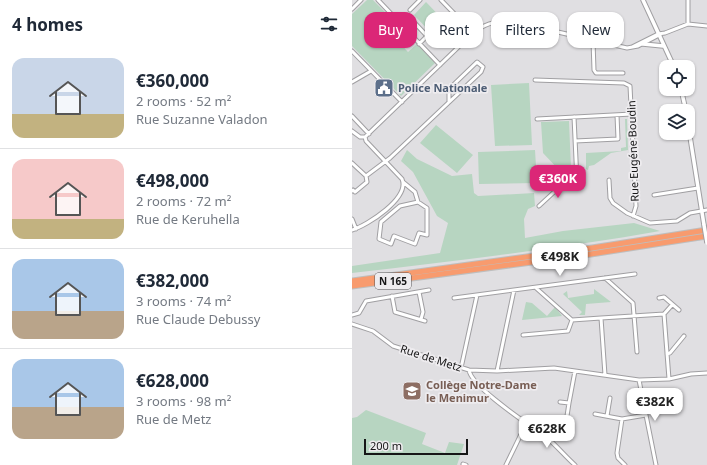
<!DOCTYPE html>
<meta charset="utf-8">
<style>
:root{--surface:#fff;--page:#f6f6f7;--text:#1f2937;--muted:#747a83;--line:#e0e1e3;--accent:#db2777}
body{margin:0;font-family:"Noto Sans",sans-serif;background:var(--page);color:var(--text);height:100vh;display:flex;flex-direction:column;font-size:15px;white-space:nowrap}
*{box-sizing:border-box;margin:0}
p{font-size:13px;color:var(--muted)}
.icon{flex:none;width:22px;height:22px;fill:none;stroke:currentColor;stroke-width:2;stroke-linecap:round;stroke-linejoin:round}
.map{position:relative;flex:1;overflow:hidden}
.side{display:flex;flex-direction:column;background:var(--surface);width:352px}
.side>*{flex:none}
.guide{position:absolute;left:12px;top:12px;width:283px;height:36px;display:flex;gap:8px}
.controls{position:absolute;left:307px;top:60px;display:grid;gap:8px}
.controls a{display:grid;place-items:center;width:36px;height:36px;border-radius:8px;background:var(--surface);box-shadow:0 1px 3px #0004;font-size:20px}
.scale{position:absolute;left:12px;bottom:10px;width:104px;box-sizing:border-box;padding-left:4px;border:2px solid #161617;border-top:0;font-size:11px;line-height:14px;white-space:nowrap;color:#161617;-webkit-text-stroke:3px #eeecef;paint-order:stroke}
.price{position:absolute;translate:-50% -34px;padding:0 9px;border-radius:8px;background:#fff;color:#222;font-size:13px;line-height:26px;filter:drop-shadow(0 1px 2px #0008)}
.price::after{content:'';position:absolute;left:50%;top:24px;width:12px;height:9px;margin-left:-6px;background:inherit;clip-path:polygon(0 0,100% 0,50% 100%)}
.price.current{background:var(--accent);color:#fff}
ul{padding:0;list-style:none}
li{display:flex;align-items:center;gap:12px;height:100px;padding:0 12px}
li+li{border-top:1px solid var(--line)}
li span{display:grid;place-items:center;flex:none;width:112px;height:80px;border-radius:12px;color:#555}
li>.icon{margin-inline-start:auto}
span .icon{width:48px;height:48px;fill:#fffc;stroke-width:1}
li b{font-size:17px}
h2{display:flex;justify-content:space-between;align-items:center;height:48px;padding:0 12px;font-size:17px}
.pill{padding:0 14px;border-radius:12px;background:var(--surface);box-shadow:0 1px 3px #0004;font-size:14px;line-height:36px}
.pill.current{background:var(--accent);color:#fff}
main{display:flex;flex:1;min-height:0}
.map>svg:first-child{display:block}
.green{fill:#b7d5c1}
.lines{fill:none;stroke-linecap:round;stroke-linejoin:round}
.minor-casing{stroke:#a09fa2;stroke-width:5}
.tertiary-casing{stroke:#a09fa2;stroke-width:5.5}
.trunk-casing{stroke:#bebebe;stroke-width:7}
.minor{stroke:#fff;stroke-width:3}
.tertiary{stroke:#fff;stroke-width:3.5}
.trunk{stroke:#f89b6e;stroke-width:5}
.tertiary-bridge-casing{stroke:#a09fa2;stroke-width:5.5;stroke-linecap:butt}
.tertiary-bridge{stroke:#fff;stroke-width:3.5}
.labels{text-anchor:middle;stroke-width:3.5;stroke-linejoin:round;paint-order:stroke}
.shield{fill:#eeecef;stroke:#575658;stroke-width:1}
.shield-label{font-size:10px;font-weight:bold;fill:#161617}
.service-label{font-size:11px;font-weight:bold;fill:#4e5e75;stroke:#eeecef;text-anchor:start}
.street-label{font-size:11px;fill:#161617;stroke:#eeecef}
.education-label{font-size:11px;font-weight:bold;fill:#785e54;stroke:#eeecef;text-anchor:start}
</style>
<main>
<section class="side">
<h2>4 homes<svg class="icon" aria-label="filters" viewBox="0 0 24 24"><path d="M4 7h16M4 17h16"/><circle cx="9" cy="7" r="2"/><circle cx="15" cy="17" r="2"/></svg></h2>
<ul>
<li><span style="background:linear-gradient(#c9d6e8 70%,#c2b280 0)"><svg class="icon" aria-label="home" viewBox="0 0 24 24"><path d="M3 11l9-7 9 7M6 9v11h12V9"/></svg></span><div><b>€360,000</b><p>2 rooms · 52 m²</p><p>Rue Suzanne Valadon</p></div></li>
<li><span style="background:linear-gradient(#f6c9c9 75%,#c2b280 0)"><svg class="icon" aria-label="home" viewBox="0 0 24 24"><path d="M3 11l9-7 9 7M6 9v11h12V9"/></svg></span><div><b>€498,000</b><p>2 rooms · 72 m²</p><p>Rue de Keruhella</p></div></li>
<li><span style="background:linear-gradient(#a9c7e8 65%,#b9a48a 0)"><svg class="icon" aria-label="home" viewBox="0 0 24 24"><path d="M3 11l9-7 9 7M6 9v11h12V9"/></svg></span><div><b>€382,000</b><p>3 rooms · 74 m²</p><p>Rue Claude Debussy</p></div></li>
<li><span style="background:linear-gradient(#a9c7e8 60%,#b9a48a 0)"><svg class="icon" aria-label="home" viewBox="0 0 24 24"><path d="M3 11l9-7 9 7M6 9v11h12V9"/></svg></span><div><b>€628,000</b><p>3 rooms · 98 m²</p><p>Rue de Metz</p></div></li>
</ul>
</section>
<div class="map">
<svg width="355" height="465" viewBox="0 0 355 465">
<rect width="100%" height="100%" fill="#e0dfe2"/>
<path class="green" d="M15 0H21L35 14 27 21 56 52 65 44 83 63 49 96 0 46V14Z
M74 2 100 29 85 39 62 15Z
M177 83 180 145 143 146 139 85Z
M273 119H275L276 150 259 153 242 165 237 166 236 170 234 169V153L269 151V148L274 147Z
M217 121 219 169 207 170 191 153 189 122Z
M84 125 121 155 105 173 68 143Z
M55 150 65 159 100 176 120 174 122 193 126 196 182 193 183 206 176 209 172 219 173 238 211 231 282 223 308 231C206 249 103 261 0 273V266L88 253 96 223 85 216 61 172 49 161Z
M183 150 185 183 127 184 126 152Z
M242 289 259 302 234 304 233 315H227L230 312 211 294 215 291 216 298 242 294Z
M174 302 180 303 195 316 203 307 210 316 170 320Z
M14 410 74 433 70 444 93 453 97 442 112 444 105 465H0V418L5 417Z"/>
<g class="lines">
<defs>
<path id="minor" d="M26 0 88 65
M89 0 121 33
M0 9 9 0
M58 10 68 0
M59 19 75 36 67 44
M336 24V0
M241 41 242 70 244 73H271
M280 47 306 34 313 33 336 24 355 26
M0 51 50 102
M183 80 272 83 278 86 284 206 281 216
M0 82 19 71
M0 116 17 134
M222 117 225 181
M185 119 280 114
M0 131 8 137H13
M13 137 121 33C136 21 149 20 167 23L275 48 286 46 309 34
M223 141 266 139 265 115
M0 163 14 176
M14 176 38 158 129 72 131 67 125 62 97 89V102
M257 180 258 198 261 203 275 213 298 223 325 221 338 213 355 210
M51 182 63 192 66 202
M0 191 1 190 3 192 15 182 14 176
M302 195 346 188
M66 202 75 208V235L67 233 63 244 42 236 39 244 27 239 29 222 48 206Z
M187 206 214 181
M0 219 4 229
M0 230C16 225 58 198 50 179L14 141 13 137
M253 278 281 303 285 352
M184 288 220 320 249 318
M67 292 71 312 69 319
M40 296 43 312 73 321
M102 298 283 274
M307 298 312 297 327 310
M312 314 320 305
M0 315 7 313 14 301 77 290
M0 324 21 331 41 346 117 370 145 371 202 368 287 380 317 379 339 374 355 373
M171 335 216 331 220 320
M315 354 318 353 332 336
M109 368 125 295
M117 370C119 387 179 426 194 437 204 445 213 456 223 465
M145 371 162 290
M253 375 249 318 312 314 317 379
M287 380 304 465
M208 402 217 403 215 416
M217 403 223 371
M243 414 270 419 294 415
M255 416 258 398
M270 419 265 453 266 458 273 465
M111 464 114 465
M154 465 174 424"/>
<path id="tertiary" d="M291 0 322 67
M291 44 311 46
M329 89 334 111
M336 124 352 225"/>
<path id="trunk" d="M0 281 240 248 355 230
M0 286 239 254 355 236"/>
</defs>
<use href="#minor" class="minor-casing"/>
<use href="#tertiary" class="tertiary-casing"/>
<use href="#trunk" class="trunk-casing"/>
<use href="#minor" class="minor"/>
<use href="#tertiary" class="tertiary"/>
<use href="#trunk" class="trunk"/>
<defs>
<path id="tertiary-bridge" d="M352 225 355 243"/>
</defs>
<use href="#tertiary-bridge" class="tertiary-bridge-casing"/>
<use href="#tertiary-bridge" class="tertiary-bridge"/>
</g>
<defs>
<symbol id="civic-square" viewBox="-11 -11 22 22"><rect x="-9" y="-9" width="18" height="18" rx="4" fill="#5c6f8a" stroke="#eeecef"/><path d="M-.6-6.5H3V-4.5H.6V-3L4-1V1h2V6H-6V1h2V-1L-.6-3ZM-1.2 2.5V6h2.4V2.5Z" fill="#fff"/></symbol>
<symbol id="school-square" viewBox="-11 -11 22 22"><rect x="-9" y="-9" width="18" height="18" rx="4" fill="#8d6e63" stroke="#eeecef"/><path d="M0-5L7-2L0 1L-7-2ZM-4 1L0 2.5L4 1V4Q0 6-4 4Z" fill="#fff"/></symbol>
</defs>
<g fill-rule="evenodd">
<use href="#civic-square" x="21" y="77" width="22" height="22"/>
<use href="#school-square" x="49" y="380" width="22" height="22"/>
</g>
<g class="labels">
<rect class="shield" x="23" y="273" width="36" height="16" rx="3"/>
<g class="shield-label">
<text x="41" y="285">N 165</text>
</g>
<g class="service-label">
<text x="46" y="92">Police Nationale</text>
</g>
<g class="street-label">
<text transform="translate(281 151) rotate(-92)" y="4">Rue Eugéne Boudin</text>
<text transform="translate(79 358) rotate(18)" y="4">Rue de Metz</text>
</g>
<g class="education-label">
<text x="74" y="389">Collège Notre-Dame<tspan x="74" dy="13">le Menimur</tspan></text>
</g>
</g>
</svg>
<div class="controls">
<a><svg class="icon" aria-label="locate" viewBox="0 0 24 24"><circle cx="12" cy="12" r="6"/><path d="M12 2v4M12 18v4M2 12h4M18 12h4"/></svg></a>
<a><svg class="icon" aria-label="layers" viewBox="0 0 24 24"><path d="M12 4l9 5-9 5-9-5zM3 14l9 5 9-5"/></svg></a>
</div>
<div class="scale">200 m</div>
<b class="price current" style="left:206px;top:199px">€360K</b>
<b class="price" style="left:208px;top:277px">€498K</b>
<b class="price" style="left:303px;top:422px">€382K</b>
<b class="price" style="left:195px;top:449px">€628K</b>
<div class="guide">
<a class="pill current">Buy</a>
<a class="pill">Rent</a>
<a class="pill">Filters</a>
<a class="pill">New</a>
</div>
</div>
</main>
